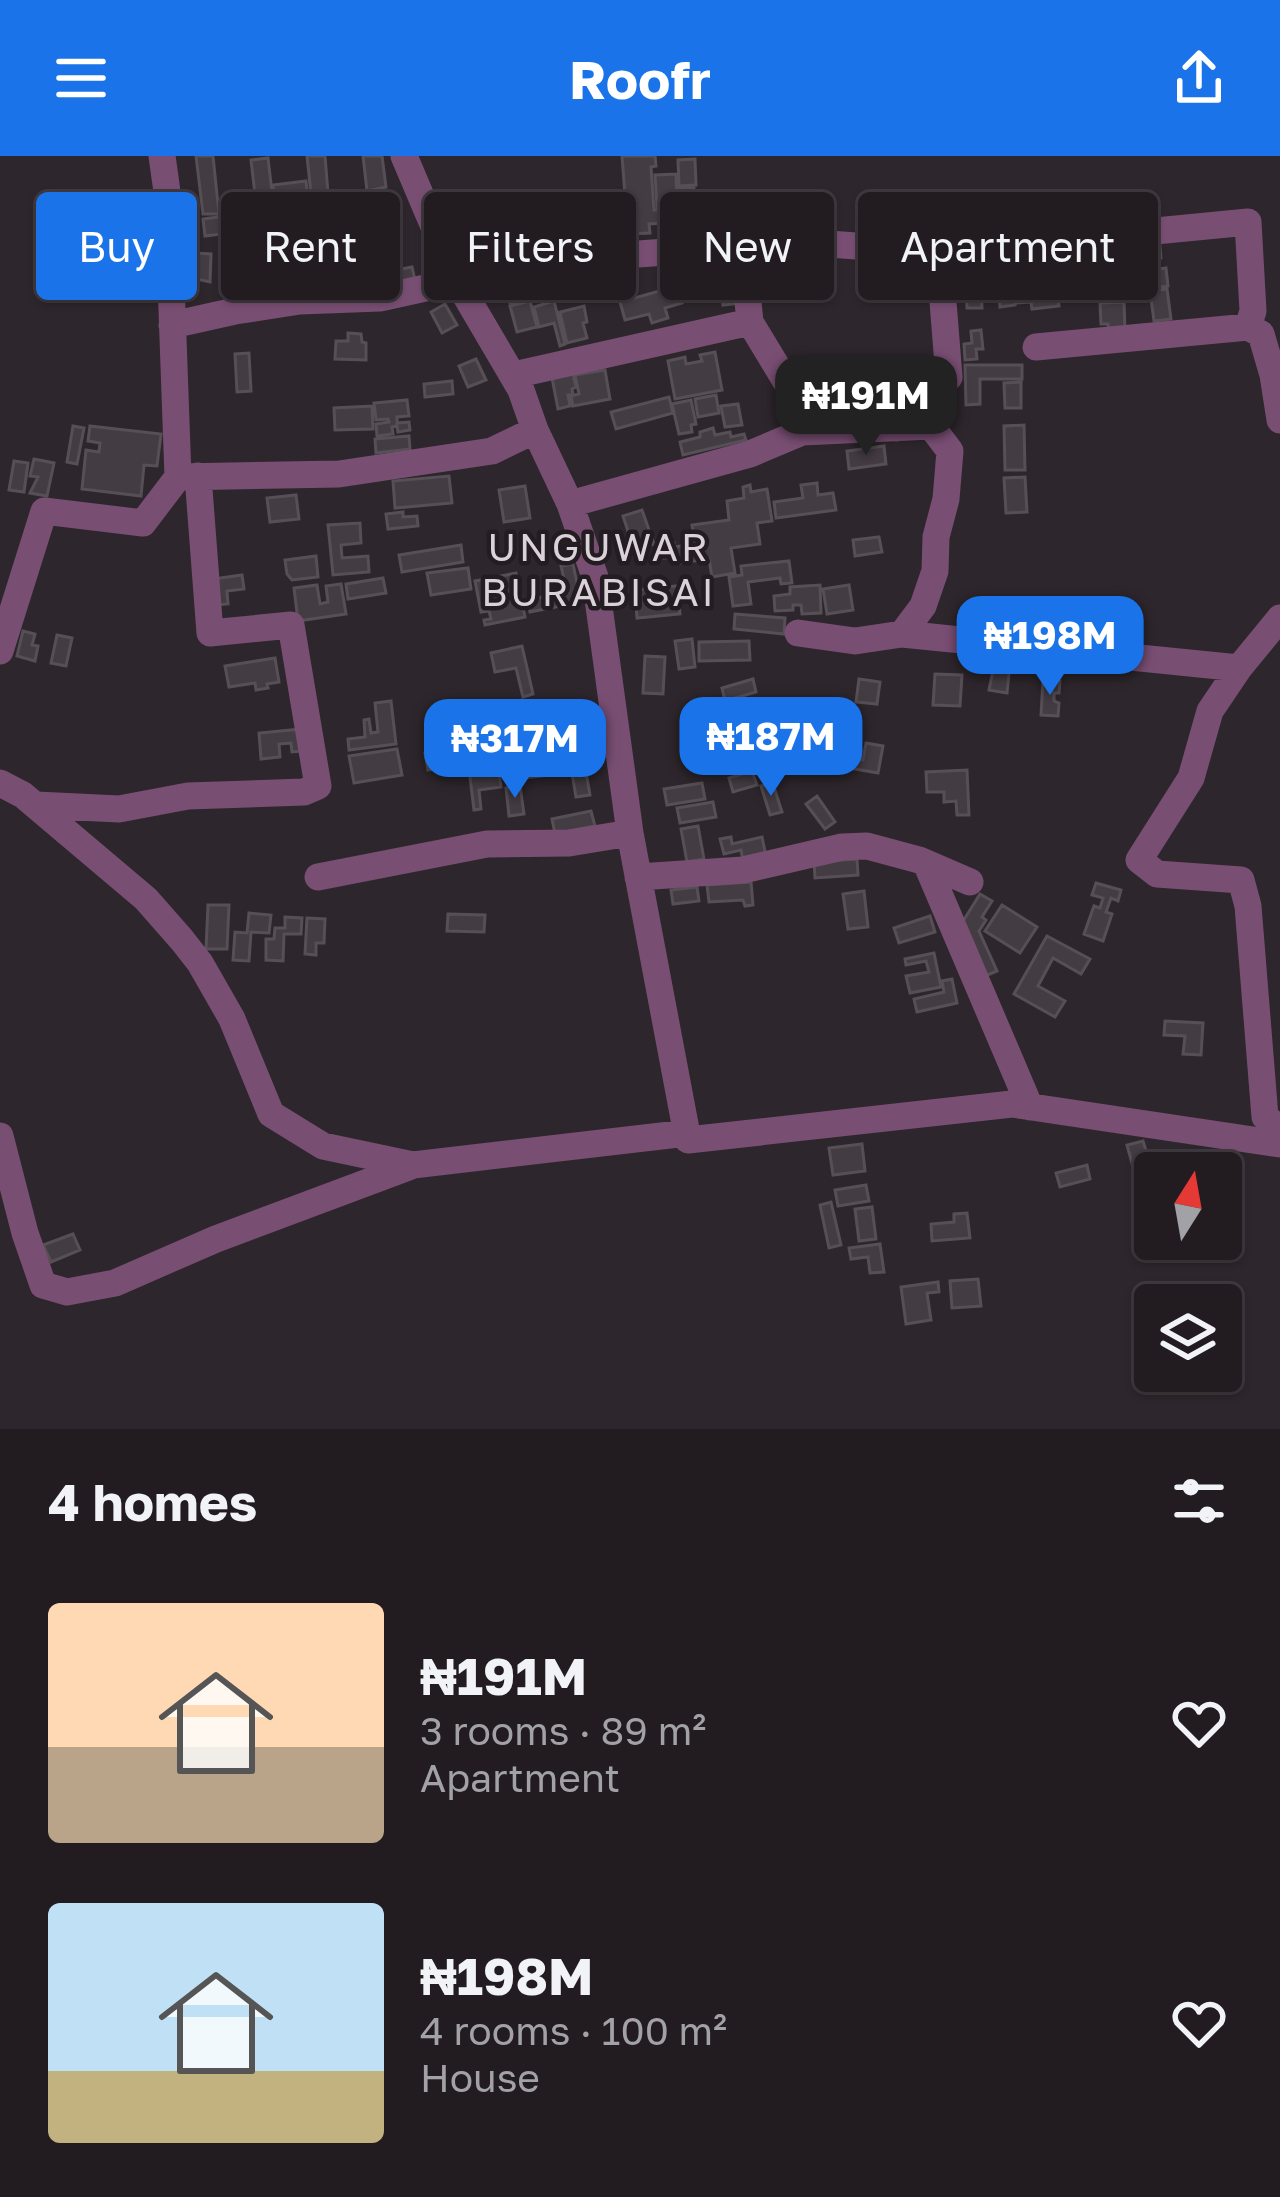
<!DOCTYPE html>
<meta charset="utf-8">
<style>
:root{--surface:#221c21;--page:#2a252a;--text:#f1f3f6;--muted:#a2a1a5;--line:#3f3a3f;--accent:#1a73e8}
body{margin:0;font-family:"Golos Text",sans-serif;background:var(--page);color:var(--text);height:100vh;display:flex;flex-direction:column;font-size:45px;white-space:nowrap}
*{box-sizing:border-box;margin:0}
p{font-size:39px;color:var(--muted)}
.icon{flex:none;width:66px;height:66px;fill:none;stroke:currentColor;stroke-width:2;stroke-linecap:round;stroke-linejoin:round}
.map{position:relative;height:1273px;overflow:hidden}
.sheet{display:flex;flex-direction:column;background:var(--surface);flex:1}
.sheet>*{flex:none}
.hud{position:absolute;left:36px;top:36px;width:1209px;height:108px;display:flex;gap:24px}
.needle{width:78px;rotate:11deg}
.buttons{position:absolute;left:1134px;top:996px;display:grid;gap:24px}
.buttons a{display:grid;place-items:center;width:108px;height:108px;border-radius:12px;background:var(--surface);box-shadow:0 3px 9px #0004,0 0 0 3px var(--line);font-size:60px}
.price{position:absolute;translate:-50% -102px;padding:0 27px;border-radius:24px;background:var(--accent);color:#fff;font-size:39px;line-height:78px;filter:drop-shadow(0 3px 6px #0008)}
.price::after{content:'';position:absolute;left:50%;top:72px;width:36px;height:27px;margin-left:-18px;background:inherit;clip-path:polygon(0 0,100% 0,50% 100%)}
.price.current{background:#222;color:#fff}
ul{padding:0;list-style:none}
li{display:flex;align-items:center;gap:36px;height:300px;padding:0 48px}
li span{display:grid;place-items:center;flex:none;width:336px;height:240px;border-radius:12px;color:#555}
li>.icon{margin-inline-start:auto}
span .icon{width:144px;height:144px;fill:#fffc;stroke-width:1}
li b{font-size:51px}
h2{display:flex;justify-content:space-between;align-items:center;height:144px;padding:0 48px;font-size:51px}
.chip{padding:0 42px;border-radius:12px;background:var(--surface);box-shadow:0 3px 9px #0004,0 0 0 3px var(--line);font-size:42px;line-height:108px}
.chip.current{background:var(--accent);color:#fff}
header{display:flex;justify-content:space-between;align-items:center;height:156px;padding:0 48px;background:var(--accent);color:#fff;font-size:54px;font-weight:700}
.map>svg:first-child{display:block}
.building{fill:#443c43;stroke:#574f56;stroke-width:3}
.lines{fill:none;stroke-linecap:round;stroke-linejoin:round}
.minor{stroke:#794e73;stroke-width:27}
.labels{text-anchor:middle;stroke-width:9;stroke-linejoin:round;paint-order:stroke}
.quarter-label{font-size:39px;letter-spacing:3px;fill:#dbd1d9;stroke:#231d22}
</style>
<header><svg class="icon" aria-label="menu" viewBox="0 0 24 24"><path d="M4 6h16M4 12h16M4 18h16"/></svg>Roofr<svg class="icon" aria-label="share" viewBox="0 0 24 24"><path d="M12 15V3M7 8l5-5 5 5M5 13v7h14v-7"/></svg></header>
<div class="map">
<svg width="1280" height="1273" viewBox="0 0 1280 1273">
<rect width="100%" height="100%" fill="#2d262c"/>
<path class="building" d="M196 0H213L219 58H203Z
M307 0H325L328 37 311 38Z
M363 0H382L386 31 367 35Z
M622 0H655L656 10 651 11 654 54 665 53V67L649 68 650 77 628 78Z
M268 2 273 45 256 47 251 4Z
M695 3 696 29 679 30 678 4Z
M676 18 677 50 657 51 655 19Z
M306 25 308 45 275 48 273 29Z
M679 32H694L695 58H680Z
M226 60 230 77 205 80 203 63Z
M669 63H695L696 78 669 80Z
M359 65 362 84 342 87 339 69Z
M1160 90 1161 102 1125 107 1123 96Z
M352 92 357 126H353L354 132 343 134 341 126 348 125 347 115 338 116 339 127 317 129 313 97Z
M193 97 211 98 210 126 192 122Z
M1012 107V123H993L994 131 981 132 982 152H967L965 109Z
M412 111 415 124 367 133 364 120Z
M549 112 555 136 510 147 504 123Z
M1166 112 1168 130 1132 135 1130 117Z
M738 113 742 147 723 149 719 115Z
M998 126H1013L1015 149 1000 151Z
M1056 126 1059 150 1032 153 1031 146 1017 147 1015 130Z
M677 130 682 147 665 152 668 162 652 167 649 158 625 164 620 146Z
M1167 133 1171 163 1154 165 1150 135Z
M530 145 537 171 517 176 510 150Z
M554 145 565 188 560 190 554 167 539 171 534 151Z
M1124 146 1125 174 1109 175 1108 168H1101L1100 147Z
M445 148 457 169 442 177 431 156Z
M584 150 587 166 583 167 587 182 567 187 560 156Z
M981 174 983 193H976L977 203 965 204 964 188 972 187 971 175Z
M348 177 361 178 362 186 366 187V204L335 203 336 185H348Z
M715 196 722 234 675 243 668 205 685 201 686 208 702 205 700 199Z
M249 197 251 235 237 236 235 198Z
M476 203 486 224 468 231 459 210Z
M965 209H1022V223H980V248L966 249Z
M605 214 610 243 573 250 571 240 579 238 575 219Z
M573 218 576 231 572 233 573 239H568L570 250 558 253 552 222Z
M452 225 453 238 425 241 424 228Z
M1021 226V252H1005L1004 227Z
M716 239 719 257 698 261 695 243Z
M669 241 673 257 616 273 611 256Z
M407 244 409 260 397 261V267L409 266 410 274 398 276 397 270 392 271 393 278 377 280 376 268 389 266 388 263 376 264 374 247Z
M691 244 696 268 691 269 692 276 679 278 672 248Z
M738 248 742 269 725 271 721 250Z
M372 250 373 273 335 274 334 252Z
M1024 269 1025 314H1005L1004 270Z
M73 270 84 272 77 308 67 306Z
M90 270 161 278 157 310 144 309 141 340 82 333 86 294 99 296 100 287 88 285Z
M713 272 715 279 730 276 731 281 744 278 746 284 683 299 680 286 700 281V276Z
M409 280 410 293 376 297 375 283Z
M884 290 886 308 849 313 847 295Z
M34 303 54 307 47 340 30 337 38 321 30 320Z
M14 305 28 307 24 336 9 334Z
M449 320 452 347 395 352 393 325Z
M1025 321 1027 356 1006 357 1004 322Z
M817 327 818 339 833 337 836 354 776 362 774 346 803 342 801 329Z
M750 329 751 336 767 333 772 365 757 367 760 388 731 392 735 417 712 421 709 403 679 407 678 400 664 402 662 389 674 387V391L695 388 692 369 729 364 727 345 744 342 743 331Z
M525 330 530 362 504 366 499 334Z
M296 339 299 363 270 366 267 342Z
M642 354 654 388 634 394 623 360Z
M403 356V361L417 360 418 370 388 373 386 358Z
M360 367 361 387 341 389 342 402 368 400 369 416 333 419 328 369Z
M879 381 882 396 855 400 853 384Z
M461 389 463 406 402 416 399 399Z
M316 400 318 421 292 424 287 418 285 404Z
M789 405 792 427 781 428 780 422 748 426 751 448 733 450 729 421 742 419 741 410Z
M573 408 581 446 530 456 528 444 567 436 561 410Z
M468 412 471 433 431 439 427 417Z
M516 417 525 461 485 469 484 464 491 463 489 455 481 456 475 425Z
M242 419 244 433 227 435 228 448 216 449 213 423Z
M383 422 386 437 348 443 346 428Z
M341 428 346 458 298 465 294 432 317 429 320 448 328 446 326 430Z
M820 429 821 457 802 458 801 449H793V454L775 455 774 440 790 438V431Z
M849 429 853 454 827 458 823 433Z
M677 430 680 458 637 462 635 434Z
M735 458 785 462 784 478 734 473Z
M23 475 35 478 32 489 38 490 35 505 17 500Z
M57 479 72 482 66 510 51 507Z
M692 483 695 511 679 513 675 485Z
M749 485 750 504 699 505V486Z
M522 490 533 538 523 541 516 512 495 516 491 497Z
M645 500 665 501 663 538 643 537Z
M275 502 279 526 267 528 268 532 256 534 255 527 229 531 225 510Z
M995 505 1010 508 1007 537 989 534Z
M935 518 962 519 960 550 933 549Z
M753 523 756 536 725 545 722 532Z
M859 523 880 526 877 548 856 546Z
M1043 524 1060 525 1059 537H1054V545L1059 547 1058 560 1041 559Z
M391 545 396 588 349 594 348 583 365 581 364 564 369 563 371 577 378 576 375 547Z
M536 548 538 574 522 575 520 550Z
M823 561 824 577 780 580 778 564Z
M302 573 304 595 292 596 291 587 279 588 280 601 261 603 259 577Z
M836 582 855 585 852 602 863 604 866 587 883 590 878 617 832 609Z
M465 592 467 608 428 614 425 597Z
M397 593 402 619 354 627 349 600Z
M824 593 826 607 797 609 795 595Z
M583 599 590 639 576 641 570 605Z
M541 605 543 620 506 624 504 610Z
M498 610 501 631 479 634 481 653 474 654 469 613Z
M967 614 969 659H957L956 645 944 646V636H927L926 616Z
M752 615 757 629 733 636 729 622Z
M702 627 705 643 667 649 664 633Z
M773 628 782 656 770 659 761 630Z
M520 630 524 658 509 660 506 632Z
M817 640 835 666 825 673 806 648Z
M713 646 716 661 680 667 677 652Z
M591 655 595 670 555 678 552 663Z
M698 670 704 703 687 706 681 673Z
M731 681 732 688 762 681 766 700 743 705 741 694 724 698 720 683Z
M857 703 858 719 815 722 814 706Z
M751 726 753 749 745 750 743 744 709 746 707 729Z
M1096 727 1121 734 1118 745 1111 742 1106 756 1112 758 1103 785 1084 778 1094 750 1100 752 1103 742 1092 739Z
M697 731 699 745 673 748 671 734Z
M864 735 868 771 848 773 843 738Z
M980 738 992 745 982 761 986 764 979 775 997 815 983 821 960 770Z
M208 749H229L227 793H206Z
M1002 749 1037 771 1020 797 985 775Z
M249 757 271 759 269 777 251 776 249 805 233 804 235 776 247 777Z
M448 758 485 759 484 776 447 775Z
M930 760 935 776 899 787 894 772Z
M285 761 302 762 301 778H284L283 805 266 804V783H274L275 772H285Z
M307 762 325 763 324 787H316V799L305 798Z
M1047 780 1090 803 1081 818 1053 802 1038 830 1065 845 1055 861 1014 838Z
M934 797 941 831 910 837 906 820 929 816 926 805 906 809 905 803Z
M952 823 957 847 917 856 914 843 944 836 942 825Z
M1165 865 1203 867 1201 899 1183 898 1185 880 1164 879Z
M1143 985 1151 1011 1134 1015 1127 989Z
M862 988 865 1015 833 1019 829 992Z
M1087 1009 1090 1023 1060 1031 1056 1017Z
M866 1029 869 1045 838 1050 835 1034Z
M831 1046 841 1089 829 1092 820 1049Z
M872 1051 876 1083 859 1085 855 1053Z
M967 1057 970 1082 932 1085 931 1068 954 1066V1058Z
M73 1078 80 1094 51 1106 43 1089Z
M880 1088 884 1116 870 1117 868 1101 851 1103 849 1092Z
M978 1123 981 1150 952 1152 950 1125Z
M938 1126 939 1136 927 1137 931 1164 906 1168 901 1131Z"/>
<g class="lines">
<path class="minor" d="M162 0 168 43 178 321
M404 0 457 125 521 234 535 274 570 348 595 421 630 677 688 984 1012 948 1280 988
M762 89 747 136 750 166 816 275
M172 169 235 155 300 145 380 142 457 125 503 108 801 86 939 96
M1248 171 1261 178 1273 219 1280 264
M514 219 750 166
M896 272 949 221 939 96 1248 66 1253 155 1248 171 1036 191
M570 348 750 298 802 276 931 270 950 295 946 343 936 381 935 415 923 450 902 478 855 485 798 477
M902 478 1239 512 1280 462
M0 495 44 355 143 367 178 321 339 318 492 295 535 274
M1239 512 1210 555 1191 622 1139 704 1157 718 1241 724 1248 750 1265 961 1280 973
M0 627 23 639 146 743 182 784 200 807 232 863 271 958 323 990 413 1009 687 977
M36 649 119 653 188 640 304 636 318 630 291 469 210 477 198 320
M926 707 1030 951
M318 721 487 688 569 687 630 677
M638 721 743 714 842 691 867 690 919 704 970 726
M0 980 25 1077 43 1129 67 1136 115 1127 216 1083 411 1010"/>
</g>
<g class="labels">
<g class="quarter-label">
<text x="599" y="405">UNGUWAR<tspan x="599" dy="45">BURABISAI</tspan></text>
</g>
</g>
</svg>
<div class="buttons">
<a><svg class="needle" viewBox="-14 -14 28 28"><path d="M0-13l5 13h-10z" fill="#e53935"/><path d="M0 13l5-13h-10z" fill="#a2a1a5"/></svg></a>
<a><svg class="icon" aria-label="layers" viewBox="0 0 24 24"><path d="M12 4l9 5-9 5-9-5zM3 14l9 5 9-5"/></svg></a>
</div>
<b class="price current" style="left:866px;top:302px">₦191M</b>
<b class="price" style="left:1050px;top:542px">₦198M</b>
<b class="price" style="left:771px;top:643px">₦187M</b>
<b class="price" style="left:515px;top:645px">₦317M</b>
<div class="hud">
<a class="chip current">Buy</a>
<a class="chip">Rent</a>
<a class="chip">Filters</a>
<a class="chip">New</a>
<a class="chip">Apartment</a>
</div>
</div>
<section class="sheet">
<h2>4 homes<svg class="icon" aria-label="filters" viewBox="0 0 24 24"><path d="M4 7h16M4 17h16"/><circle cx="9" cy="7" r="2"/><circle cx="15" cy="17" r="2"/></svg></h2>
<ul>
<li><span style="background:linear-gradient(#ffd9b3 60%,#b9a48a 0)"><svg class="icon" aria-label="home" viewBox="0 0 24 24"><path d="M3 11l9-7 9 7M6 9v11h12V9"/></svg></span><div><b>₦191M</b><p>3 rooms · 89 m²</p><p>Apartment</p></div><svg class="icon" aria-label="heart" viewBox="0 0 24 24"><path d="M12 20l-8-8c-3-5 5-10 8-4 3-6 11-1 8 4z"/></svg></li>
<li><span style="background:linear-gradient(#bfe0f5 70%,#c2b280 0)"><svg class="icon" aria-label="home" viewBox="0 0 24 24"><path d="M3 11l9-7 9 7M6 9v11h12V9"/></svg></span><div><b>₦198M</b><p>4 rooms · 100 m²</p><p>House</p></div><svg class="icon" aria-label="heart" viewBox="0 0 24 24"><path d="M12 20l-8-8c-3-5 5-10 8-4 3-6 11-1 8 4z"/></svg></li>
</ul>
</section>
